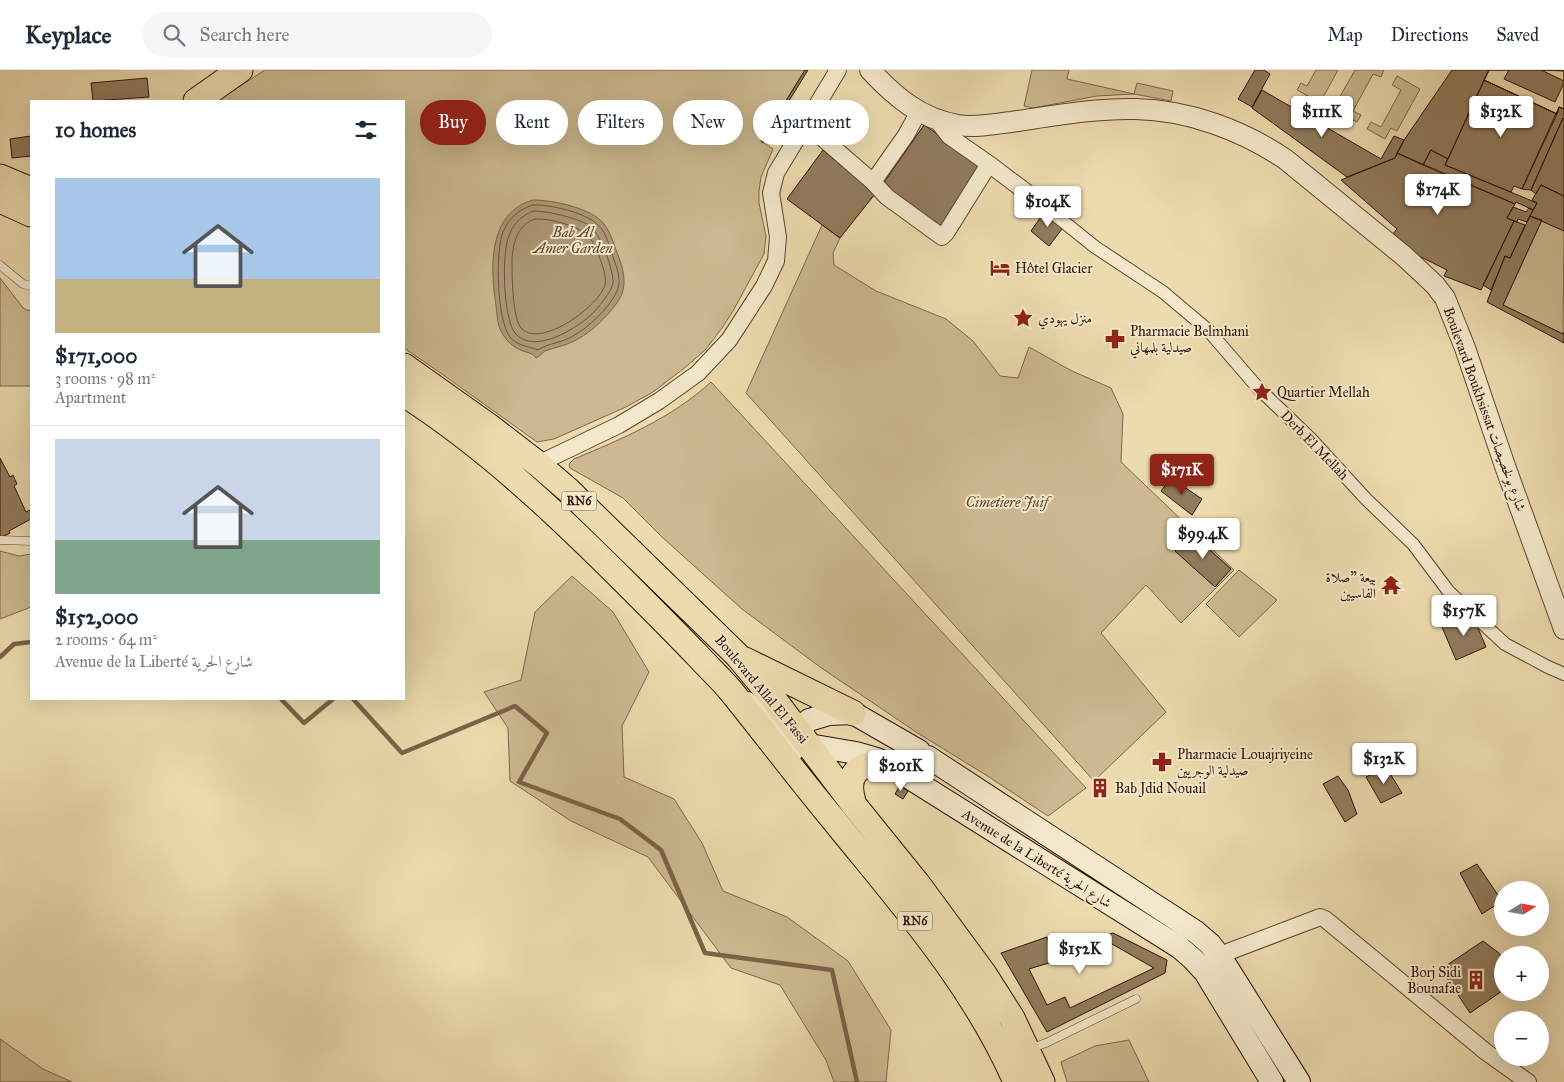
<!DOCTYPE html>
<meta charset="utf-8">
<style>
:root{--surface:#fff;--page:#f6f6f7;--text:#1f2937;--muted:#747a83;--line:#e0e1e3;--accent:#8f2418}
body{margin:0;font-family:"IM FELL Great Primer",Amiri,serif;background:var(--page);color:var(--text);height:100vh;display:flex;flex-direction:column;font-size:19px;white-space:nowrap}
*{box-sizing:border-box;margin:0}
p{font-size:16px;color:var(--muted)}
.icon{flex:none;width:28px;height:28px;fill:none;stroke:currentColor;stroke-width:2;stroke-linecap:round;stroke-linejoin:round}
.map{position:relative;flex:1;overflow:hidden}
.panel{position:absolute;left:30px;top:30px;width:375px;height:600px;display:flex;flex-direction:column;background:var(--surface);border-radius:0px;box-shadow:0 5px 20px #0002}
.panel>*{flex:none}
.top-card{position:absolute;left:420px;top:30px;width:475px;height:45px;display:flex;gap:10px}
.needle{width:32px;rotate:79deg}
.controls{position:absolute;left:1494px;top:811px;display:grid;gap:10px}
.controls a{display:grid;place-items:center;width:55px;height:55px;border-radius:50%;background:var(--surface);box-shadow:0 5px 20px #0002;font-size:25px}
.price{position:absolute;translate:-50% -42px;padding:0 11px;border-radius:5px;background:#fff;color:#222;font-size:16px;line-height:32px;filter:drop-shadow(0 1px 2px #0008)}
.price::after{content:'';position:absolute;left:50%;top:30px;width:15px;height:11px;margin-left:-8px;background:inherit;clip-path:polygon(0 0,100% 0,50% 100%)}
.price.on{background:var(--accent);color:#fff}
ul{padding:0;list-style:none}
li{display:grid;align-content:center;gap:10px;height:265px;padding:0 25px}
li+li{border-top:1px solid var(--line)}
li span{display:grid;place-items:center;height:155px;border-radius:0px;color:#555}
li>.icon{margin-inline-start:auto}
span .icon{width:90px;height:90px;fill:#fffc;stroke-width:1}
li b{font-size:21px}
h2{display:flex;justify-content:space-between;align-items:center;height:60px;padding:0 25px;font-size:21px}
.chip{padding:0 18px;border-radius:22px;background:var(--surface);box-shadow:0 5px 20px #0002;font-size:18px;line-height:45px}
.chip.on{background:var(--accent);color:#fff}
header{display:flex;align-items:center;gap:30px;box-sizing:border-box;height:70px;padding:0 25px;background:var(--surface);border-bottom:1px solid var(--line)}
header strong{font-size:24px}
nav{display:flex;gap:28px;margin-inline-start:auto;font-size:18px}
.search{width:350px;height:45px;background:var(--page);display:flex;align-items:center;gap:12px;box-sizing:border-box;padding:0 18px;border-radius:28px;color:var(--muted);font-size:19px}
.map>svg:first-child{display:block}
.green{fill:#ccb991;stroke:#7e664b}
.water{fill:#ac9775;stroke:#7a6248}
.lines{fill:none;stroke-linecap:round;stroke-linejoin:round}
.shore{stroke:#6e543d;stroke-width:1}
.stream{stroke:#7a6248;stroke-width:4.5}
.building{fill:#917b5d;stroke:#2f1205;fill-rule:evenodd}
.service-casing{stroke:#5e442f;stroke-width:9}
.pedestrian-casing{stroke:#5e442f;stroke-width:14}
.minor-casing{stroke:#5e442f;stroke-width:18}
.tertiary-casing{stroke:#5e442f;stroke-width:22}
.secondary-casing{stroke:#2f1205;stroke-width:24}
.primary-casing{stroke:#2f1205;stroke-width:27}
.service{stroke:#f3e8ca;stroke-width:8}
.pedestrian{stroke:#f3e8ca;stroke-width:12}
.minor{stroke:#f3e8ca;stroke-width:16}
.tertiary{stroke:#f3e8ca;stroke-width:20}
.secondary{stroke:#f3e8ca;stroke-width:22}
.primary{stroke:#ecdbae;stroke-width:25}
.labels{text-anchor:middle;stroke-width:4;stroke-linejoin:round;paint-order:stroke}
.shield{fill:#f3e8ca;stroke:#6a5240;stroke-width:1}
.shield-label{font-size:12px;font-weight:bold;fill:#2f1205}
.park-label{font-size:14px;font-style:italic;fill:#5e442f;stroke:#f3e8ca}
.poi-label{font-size:14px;fill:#2f1205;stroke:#f3e8ca;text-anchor:start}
.street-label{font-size:14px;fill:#2f1205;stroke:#f3e8ca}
</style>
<header>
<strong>Keyplace</strong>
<div class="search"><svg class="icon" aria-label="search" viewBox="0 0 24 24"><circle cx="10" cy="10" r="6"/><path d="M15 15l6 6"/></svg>Search here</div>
<nav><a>Map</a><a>Directions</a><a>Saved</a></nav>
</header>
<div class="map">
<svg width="1564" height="1012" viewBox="0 0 1564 1012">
<rect width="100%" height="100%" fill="#ecdbae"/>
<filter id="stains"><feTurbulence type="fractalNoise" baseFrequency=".004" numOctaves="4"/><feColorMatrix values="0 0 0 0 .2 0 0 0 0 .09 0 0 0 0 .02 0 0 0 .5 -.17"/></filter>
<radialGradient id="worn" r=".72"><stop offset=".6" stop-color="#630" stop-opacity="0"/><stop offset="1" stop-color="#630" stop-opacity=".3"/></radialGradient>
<path class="green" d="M265 0H805L761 71 773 79 761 107 759 121V133L766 166 764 184 733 241 722 258 706 279 687 296 653 322 626 337 554 369 537 372 442 304 404 278V31H217Z
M1032 0H1069L1067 9 1134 24 1137 13 1173 21 1171 31 1134 24 1097 26 1033 38 1024 36Z
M1316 0H1338L1320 33 1297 20 1301 13 1307 16Z
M1355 0H1384L1381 7 1373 4 1353 41 1361 45 1357 52 1333 39Z
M1397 6 1420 19 1397 61 1391 58 1385 69 1367 59 1371 52 1381 57 1401 20 1392 15Z
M1542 150 1564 161 1563 264 1503 235Z
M822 155 840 168 833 183 834 195 876 221 946 249 973 271 1000 306 1018 308 1029 277 1072 301 1111 318 1123 344 1121 392 1234 500 1181 553 1146 515 1101 563 1166 642 1094 711 746 323Z
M0 208 24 239 31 241V316H0Z
M711 312 1086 718 1048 746 986 705 916 662 820 597 742 539 662 467 623 428 570 398 569 394 574 389C622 369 672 348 711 312Z
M0 481 19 486 31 484V537L0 549Z
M1239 500 1277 530 1239 567 1206 534Z
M572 506 613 542 649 602 622 656 624 707 674 729 702 773 723 821 787 847 848 891 891 960 886 1012H834L826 990 780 915 731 898 648 787 571 751 510 711 508 658 484 622 521 610 535 542Z
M0 969 43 999 72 1012H0Z
M1129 970 1149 1012H1067L1061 992 1095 976Z"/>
<path class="water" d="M533 130C552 130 592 138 604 154 611 163 614 175 618 185 623 198 627 213 621 226 613 242 590 264 574 271 565 276 555 277 545 281 542 283 540 286 536 288 532 283 529 283 523 281 513 277 506 271 501 261 497 254 497 243 496 235 490 197 488 143 533 130Z"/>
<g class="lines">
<path class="shore" d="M533 135C549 134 587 143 598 155 607 163 610 179 614 190 618 200 622 213 616 223 609 238 588 258 573 266 562 273 548 273 538 280 528 276 517 276 510 267 497 251 495 181 503 162 509 148 519 139 533 135Z
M534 141C549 141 576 148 589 155 600 162 612 197 613 210 613 217 610 221 606 227 602 232 599 237 594 242 578 258 534 286 515 263 503 248 501 180 510 163 515 152 522 145 534 141Z
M535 149C550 148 577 156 588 165 595 174 608 204 605 215 599 236 542 278 522 259 512 250 512 203 512 189 513 172 518 154 535 149Z"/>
<path class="stream" d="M0 587 14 574 31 572
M281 629 304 653 333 629
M353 629 402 683 515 636 547 663 519 712 620 749 661 780 705 883 832 900 857 1012"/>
</g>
<path class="building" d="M805 0H808L763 73 761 71Z
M1255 0H1264L1270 4 1252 37 1238 29Z
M1452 0H1489L1448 89 1431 80 1423 95 1397 83 1404 70Z
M1489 0H1509L1504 9 1555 32 1564 13V39L1559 37 1557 44 1484 10Z
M1489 0H1561L1564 1V39L1559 37 1557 44 1484 10Z
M1541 0 1564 1V11Z
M147 8 149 27 93 31 91 13Z
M1484 10 1557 44 1522 119 1514 116 1511 122 1445 95Z
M1262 20 1381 89 1394 66 1404 70 1395 88 1347 107 1252 38Z
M1559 37 1564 39V49L1563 48 1531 120 1522 119Z
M1563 48 1564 49V126L1541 115 1536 124 1531 120Z
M924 55 984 96 939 164 880 118Z
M31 66V86L12 88 10 69Z
M823 80 875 124 840 168 787 129Z
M1431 80 1448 89 1445 95 1537 133 1533 140 1516 132 1515 134 1423 95Z
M1397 83 1515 134 1507 148 1514 151 1481 220 1444 206 1447 200 1419 186 1392 165 1397 159 1341 110 1395 88Z
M1541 115 1564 126V161L1530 146 1537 133 1532 130Z
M1513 137 1526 142 1529 138 1533 140 1527 152 1518 149 1517 152 1507 148Z
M1045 141 1065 155 1049 176 1031 161Z
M1530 146 1542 150 1503 235 1563 264 1564 262V273L1487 232 1505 186 1510 188Z
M1514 151 1525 155 1510 188 1505 186 1491 220 1483 215Z
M0 388 10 407 13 405 17 414 14 416 26 442 30 440 31 444V449L9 461 10 463 0 468Z
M1171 408 1202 429 1192 445 1161 421Z
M1191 463 1231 499 1215 517 1175 481Z
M1472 544 1486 577 1456 590 1442 557Z
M1386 697 1402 723 1381 733 1366 707Z
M1338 706 1348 720 1357 744 1345 752 1323 714Z
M900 715 908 721 903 729 895 724Z
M1477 794 1502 831 1482 844 1460 803Z
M1113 863 1167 890 1165 903 1047 962 1001 883 1047 867 1052 881ZM1112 874 1154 898 1070 938 1065 927 1047 935 1029 899Z
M1483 871 1499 883 1502 888V921L1470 943 1441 899Z"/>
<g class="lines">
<defs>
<path id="service" d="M0 195 23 214 31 216
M0 470 31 471
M1029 979 1046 973 1136 929"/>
<path id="pedestrian" d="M1034 128 1095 177 1163 222 1208 260 1258 318 1311 369 1366 429 1413 474 1449 522 1505 574 1548 597 1564 604"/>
<path id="minor" d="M805 53 873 112 887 127 942 167 946 163 989 94 949 66 936 49
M989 94 1034 128
M873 112 906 65 919 41
M538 394 619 355 659 331 698 303 729 270 764 216 776 191 778 167 771 123 776 103 838 0
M1220 885 1315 849 1320 847 1325 849 1486 982 1528 1012"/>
<path id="tertiary" d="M870 0C895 27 921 49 958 55 976 58 994 54 1011 52 1052 46 1094 38 1136 39 1188 40 1242 60 1285 89L1404 186 1435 215 1445 228 1465 278 1505 396 1564 559"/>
<path id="secondary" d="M747 633 795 671 809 675 856 683 877 689 889 695 1179 877 1193 889 1205 902 1272 1012
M794 679 797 664 801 657 809 650 829 644 853 643 919 681
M928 687 1196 862 1210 874 1223 891 1299 1012"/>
<path id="primary" d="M196 31 240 0
M0 107 31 120
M0 130 31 144
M404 296 490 357 538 394 568 420 737 585 776 632 854 735 917 813 984 904 1012 948 1042 1012
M404 324C485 376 556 443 624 511 649 536 674 561 699 587 710 599 721 609 731 621 765 663 798 707 833 749 900 832 973 913 1016 1012
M745 590 853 643
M854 735C844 703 858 691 889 695"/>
</defs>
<use href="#service" class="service-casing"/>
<use href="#pedestrian" class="pedestrian-casing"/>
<use href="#minor" class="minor-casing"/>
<use href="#tertiary" class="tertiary-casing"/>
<use href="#secondary" class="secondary-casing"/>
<use href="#primary" class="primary-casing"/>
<use href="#service" class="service"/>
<use href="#pedestrian" class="pedestrian"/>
<use href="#minor" class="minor"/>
<use href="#tertiary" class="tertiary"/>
<use href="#secondary" class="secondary"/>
<use href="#primary" class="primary"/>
</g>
<defs>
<symbol id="hotel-bare" viewBox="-9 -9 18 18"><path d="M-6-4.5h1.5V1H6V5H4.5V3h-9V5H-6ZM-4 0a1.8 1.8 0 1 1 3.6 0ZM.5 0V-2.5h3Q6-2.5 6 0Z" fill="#8f2418" stroke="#f3e8ca" stroke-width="2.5" paint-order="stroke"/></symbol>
<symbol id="sight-bare" viewBox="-9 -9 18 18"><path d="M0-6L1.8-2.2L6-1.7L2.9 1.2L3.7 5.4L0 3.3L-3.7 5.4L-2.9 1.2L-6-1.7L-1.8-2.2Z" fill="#8f2418" stroke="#f3e8ca" stroke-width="2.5" paint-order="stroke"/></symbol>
<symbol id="pharmacy-bare" viewBox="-9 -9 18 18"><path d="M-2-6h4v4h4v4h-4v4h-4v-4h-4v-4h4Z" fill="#8f2418" stroke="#f3e8ca" stroke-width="2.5" paint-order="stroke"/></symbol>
<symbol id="temple-bare" viewBox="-9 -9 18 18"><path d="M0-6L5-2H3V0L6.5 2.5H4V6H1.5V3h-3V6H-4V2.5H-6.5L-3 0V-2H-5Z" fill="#8f2418" stroke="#f3e8ca" stroke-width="2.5" paint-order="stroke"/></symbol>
<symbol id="building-bare" viewBox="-9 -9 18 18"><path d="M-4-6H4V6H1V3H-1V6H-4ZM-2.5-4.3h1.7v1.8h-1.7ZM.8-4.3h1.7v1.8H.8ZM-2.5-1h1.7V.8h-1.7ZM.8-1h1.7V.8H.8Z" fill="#8f2418" stroke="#f3e8ca" stroke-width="2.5" paint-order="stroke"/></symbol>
</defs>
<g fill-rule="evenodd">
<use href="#hotel-bare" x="986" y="184" width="28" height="28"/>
<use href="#sight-bare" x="1009" y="234" width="28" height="28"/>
<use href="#pharmacy-bare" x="1101" y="255" width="28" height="28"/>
<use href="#sight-bare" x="1248" y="308" width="28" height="28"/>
<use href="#temple-bare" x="1377" y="501" width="28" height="28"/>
<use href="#pharmacy-bare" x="1148" y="678" width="28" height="28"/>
<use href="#building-bare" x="1086" y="704" width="28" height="28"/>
<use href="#building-bare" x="1462" y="896" width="28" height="28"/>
</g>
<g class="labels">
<g class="shield">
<rect x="561.5" y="421.5" width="35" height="19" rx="4"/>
<rect x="897.5" y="841.5" width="35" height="19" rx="4"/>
</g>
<g class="shield-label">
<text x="579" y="435">RN6</text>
<text x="915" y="855">RN6</text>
</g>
<g class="park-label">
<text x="573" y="167">Bab Al<tspan x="573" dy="16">Amer Garden</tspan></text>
<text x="1007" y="437">Cimetiere Juif</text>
</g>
<g class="poi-label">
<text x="1015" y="203">Hôtel Glacier</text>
<text x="1038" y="253">منزل يهودي</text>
<text x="1130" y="266">Pharmacie Belmhani<tspan x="1130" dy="16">صيدلية بلمهاني</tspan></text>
<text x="1277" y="327">Quartier Mellah</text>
<text x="1376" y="512" text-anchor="end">بيعة "صلاة<tspan x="1376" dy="16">الفاسيين</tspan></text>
<text x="1177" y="689">Pharmacie Louajriyeine<tspan x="1177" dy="16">صيدلية الوجريين</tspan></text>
<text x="1115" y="723">Bab Jdid Nouail</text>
<text x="1461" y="907" text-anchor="end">Borj Sidi<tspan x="1461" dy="16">Bounafae</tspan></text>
</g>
<g class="street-label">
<text transform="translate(1485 339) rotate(70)" y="5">Boulevard Boukhsissat شارع بولخصيصات</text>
<text transform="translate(1315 375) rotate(46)" y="5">Derb El Mellah</text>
<text transform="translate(762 619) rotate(50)" y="5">Boulevard Allal El Fassi</text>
<text transform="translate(1037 788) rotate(32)" y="5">Avenue de la Liberté شارع الحرية</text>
</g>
</g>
<rect width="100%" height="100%" filter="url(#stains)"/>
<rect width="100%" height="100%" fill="url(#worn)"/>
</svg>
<div class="controls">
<a><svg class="needle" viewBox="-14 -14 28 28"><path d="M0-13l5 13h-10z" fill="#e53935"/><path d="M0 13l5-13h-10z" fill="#747a83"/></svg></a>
<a>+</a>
<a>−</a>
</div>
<b class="price" style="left:1322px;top:68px">$111K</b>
<b class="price" style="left:1501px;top:68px">$132K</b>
<b class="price" style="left:1438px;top:146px">$174K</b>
<b class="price" style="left:1048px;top:158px">$104K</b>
<b class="price on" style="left:1182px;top:426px">$171K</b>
<b class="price" style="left:1203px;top:490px">$99.4K</b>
<b class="price" style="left:1464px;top:567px">$157K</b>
<b class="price" style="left:1384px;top:715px">$132K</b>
<b class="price" style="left:901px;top:722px">$201K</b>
<b class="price" style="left:1080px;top:905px">$152K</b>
<div class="top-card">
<a class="chip on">Buy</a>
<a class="chip">Rent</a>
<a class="chip">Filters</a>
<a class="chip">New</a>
<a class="chip">Apartment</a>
</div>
<section class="panel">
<h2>10 homes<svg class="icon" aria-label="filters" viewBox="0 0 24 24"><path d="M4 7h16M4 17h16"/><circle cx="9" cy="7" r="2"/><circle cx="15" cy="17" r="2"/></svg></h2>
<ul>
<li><span style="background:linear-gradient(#a9c7e8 65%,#c2b280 0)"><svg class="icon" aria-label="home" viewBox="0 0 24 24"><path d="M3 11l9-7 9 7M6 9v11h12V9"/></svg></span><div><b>$171,000</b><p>3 rooms · 98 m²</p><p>Apartment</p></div></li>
<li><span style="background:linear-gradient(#c9d6e8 65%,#7fa58c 0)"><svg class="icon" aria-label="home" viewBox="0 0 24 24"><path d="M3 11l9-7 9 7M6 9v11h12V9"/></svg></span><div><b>$152,000</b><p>2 rooms · 64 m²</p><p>Avenue de la Liberté شارع الحرية</p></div></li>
</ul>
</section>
</div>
